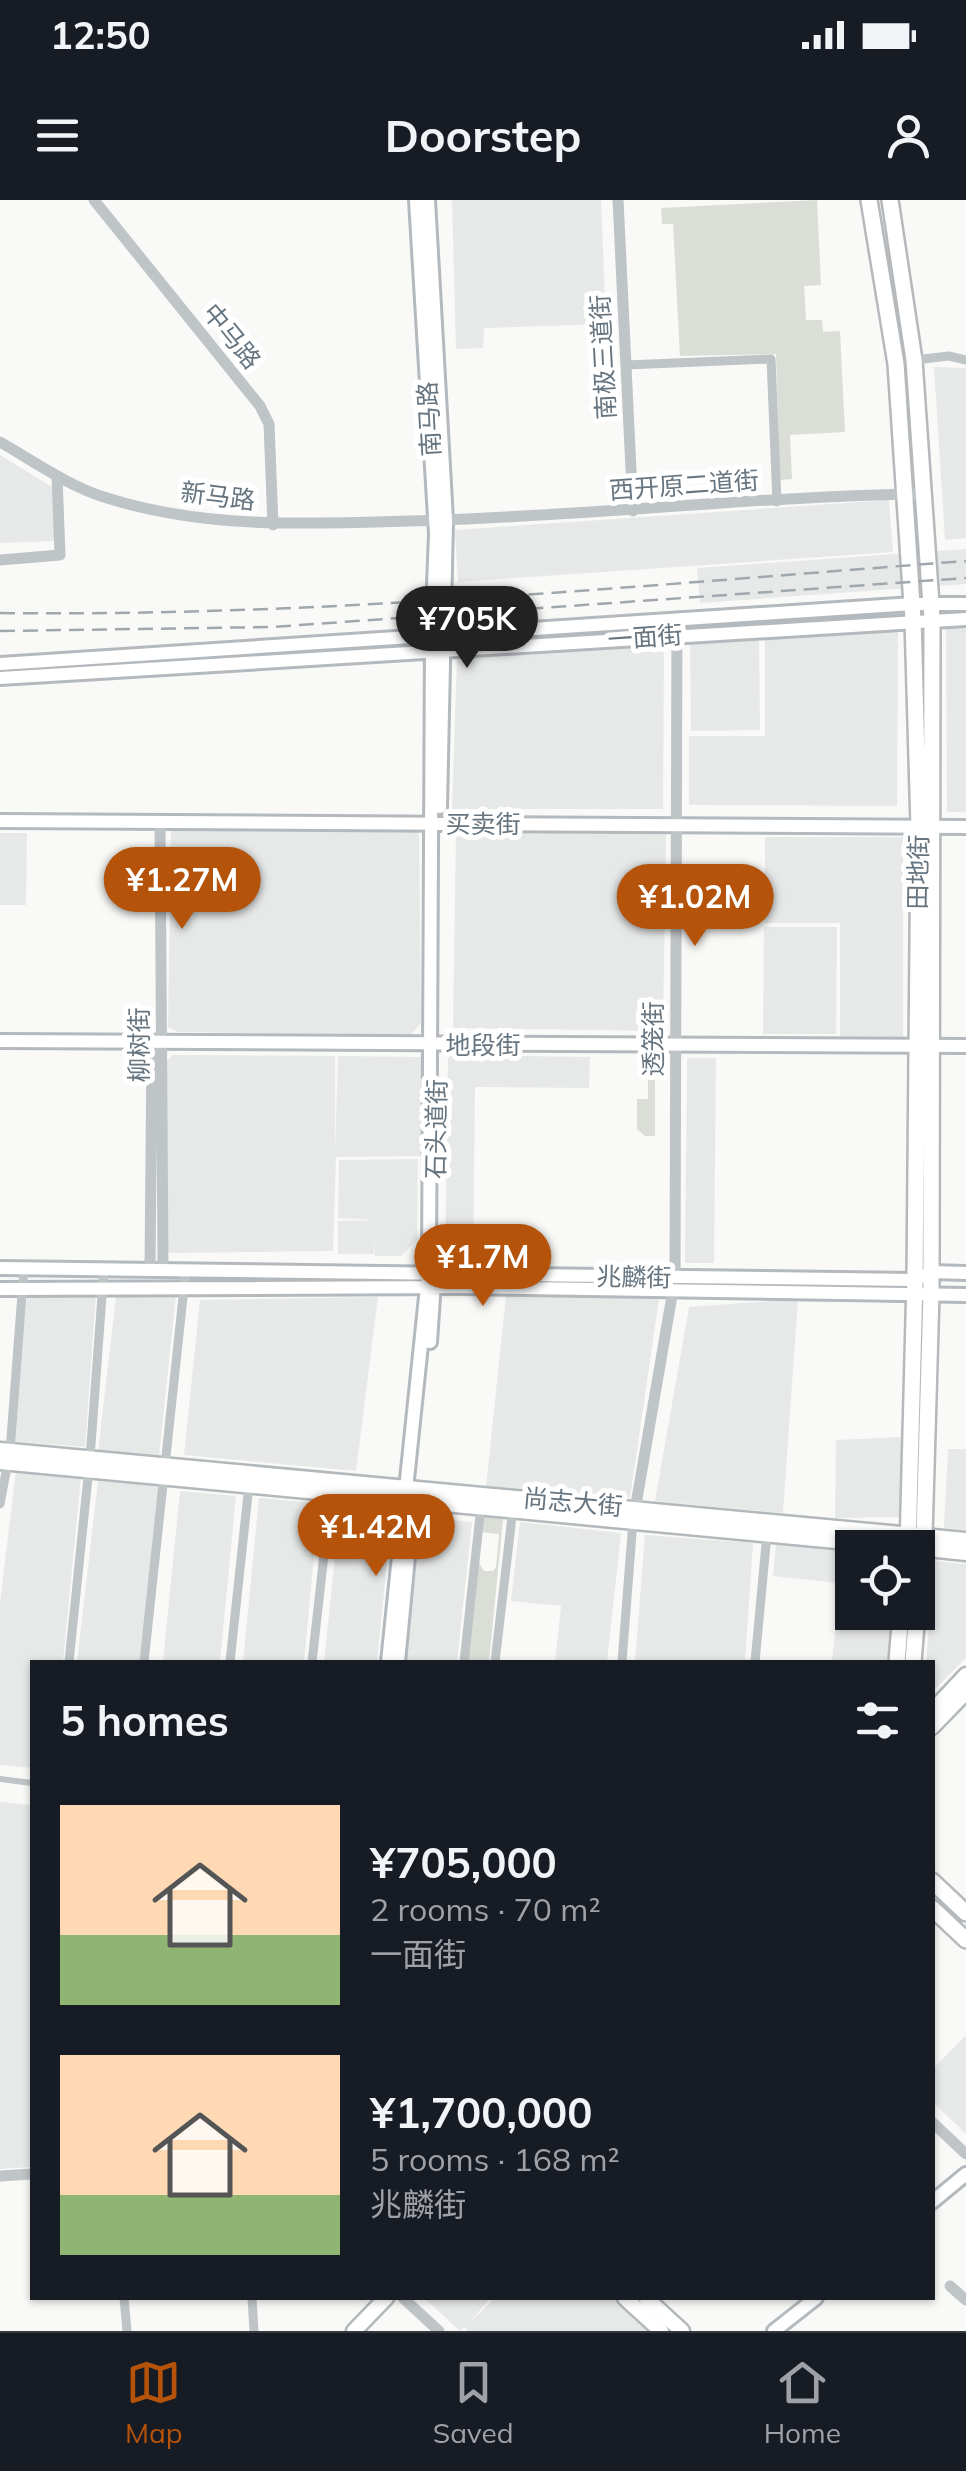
<!DOCTYPE html>
<meta charset="utf-8">
<style>
:root{--surface:#171b24;--page:#20242c;--text:#f1f3f6;--muted:#9ea1a6;--line:#363941;--accent:#b45309}
body{margin:0;font-family:Mulish,"Noto Sans SC",sans-serif;background:var(--page);color:var(--text);height:100vh;display:flex;flex-direction:column;font-size:38px;white-space:nowrap}
*{box-sizing:border-box;margin:0}
p{font-size:32px;color:var(--muted)}
.icon{flex:none;width:55px;height:55px;fill:none;stroke:currentColor;stroke-width:2;stroke-linecap:round;stroke-linejoin:round}
.map{position:relative;flex:1;overflow:hidden}
.panel{position:absolute;left:30px;top:1460px;width:905px;height:640px;display:flex;flex-direction:column;background:var(--surface);border-radius:0px;box-shadow:0 2px 8px #0004}
.panel>*{flex:none}
.buttons{position:absolute;left:835px;top:1330px;display:grid;gap:20px}
.buttons a{display:grid;place-items:center;width:100px;height:100px;border-radius:0px;background:var(--surface);box-shadow:0 2px 8px #0004;font-size:50px}
.price{position:absolute;translate:-50% -85px;padding:0 22px;border-radius:35px;background:var(--accent);color:#fff;font-size:32px;line-height:65px;filter:drop-shadow(0 2px 5px #0008)}
.price::after{content:'';position:absolute;left:50%;top:60px;width:30px;height:22px;margin-left:-15px;background:inherit;clip-path:polygon(0 0,100% 0,50% 100%)}
.price.active{background:#222;color:#fff}
ul{padding:0;list-style:none}
li{display:flex;align-items:center;gap:30px;height:250px;padding:0 30px}
li span{display:grid;place-items:center;flex:none;width:280px;height:200px;border-radius:0px;color:#555}
li>.icon{margin-inline-start:auto}
span .icon{width:120px;height:120px;fill:#fffc;stroke-width:1}
li b{font-size:42px}
h2{display:flex;justify-content:space-between;align-items:center;height:120px;padding:0 30px;font-size:42px}
.status{display:flex;justify-content:space-between;align-items:center;height:70px;padding:0 50px;background:var(--surface);direction:ltr}
.status svg{height:28px;fill:currentColor}
header{display:flex;justify-content:space-between;align-items:center;height:130px;padding:0 30px;background:var(--surface);font-size:45px;font-weight:700}
.tab-bar{display:flex;justify-content:space-around;align-items:center;height:140px;border-top:2px solid var(--line);background:var(--surface);font-size:28px;color:var(--muted)}
.tab-bar a{display:grid;justify-items:center;gap:5px}
.tab-bar .active{color:var(--accent)}
.map>svg:first-child{display:block}
.built{fill:#e7e8e8}
.green{fill:#daded7}
.lines{fill:none;stroke-linecap:round;stroke-linejoin:round}
.secondary-casing{stroke:#b4b9be;stroke-width:18}
.primary-casing{stroke:#b3b8bc;stroke-width:19}
.trunk-casing{stroke:#b5b9bc;stroke-width:20}
.pedestrian{stroke:#bfc4c7;stroke-width:6}
.minor{stroke:#bfc4c7;stroke-width:9}
.tertiary{stroke:#bfc4c7;stroke-width:11}
.secondary{stroke:#fff;stroke-width:12}
.primary{stroke:#fff;stroke-width:14}
.trunk{stroke:#fff;stroke-width:15}
.rail{stroke:#a1a8ad;stroke-width:2.5;stroke-dasharray:15 8;stroke-linecap:butt}
.labels{text-anchor:middle;stroke-width:10;stroke-linejoin:round;paint-order:stroke}
.street-label{font-size:25px;fill:#667580;stroke:#fff}
</style>
<div class="status"><b>12:50</b><svg viewBox="0 0 49 12"><path d="M0 12V9h3v3zM5 12V6h3v6zM10 12V3h3v9zM15 12V0h3v12zM26 1h20v11H26zM47 4h2v5h-2z"/></svg></div>
<header><svg class="icon" aria-label="menu" viewBox="0 0 24 24"><path d="M4 6h16M4 12h16M4 18h16"/></svg>Doorstep<svg class="icon" aria-label="person" viewBox="0 0 24 24"><circle cx="12" cy="8" r="4"/><path d="M4 21q1-7 8-7t8 7"/></svg></header>
<div class="map">
<svg width="966" height="2131" viewBox="0 0 966 2131">
<rect width="100%" height="100%" fill="#f9f9f8"/>
<path class="built" d="M452 0H601L606 124 484 128 483 148 456 149Z
M934 167 966 168V338L945 340Z
M0 255 52 287 55 341 0 343Z
M889 300 893 352 458 382 455 330Z
M966 349V384L700 403 697 368Z
M966 424V612H947L946 425Z
M765 432H898L897 606 689 605V536H765Z
M690 437H759L760 530 691 531Z
M664 445 663 609H452L457 458Z
M175 623 411 626 419 632 421 823 410 836 178 832 168 827 171 629Z
M456 630 666 633 663 831 453 828Z
M0 633H27L26 705H0Z
M765 637H903V837H840V723H765Z
M764 727H837L836 834H763Z
M172 855 335 856V953L338 856 421 857 423 956 336 957 333 1051 170 1053 165 1049V864Z
M448 855 590 857 589 888 475 887 473 1063H445Z
M687 858H716L714 1063H685Z
M418 959 417 1040 401 1056H375L374 1038V1054H338V1021L375 1020 338 1018 339 960Z
M96 1094 85 1247 12 1241 27 1096Z
M176 1095 159 1257 98 1252 116 1096Z
M506 1095 659 1099 630 1298 486 1287Z
M378 1097 356 1271 184 1255 200 1100Z
M798 1099 783 1313 655 1301 689 1107Z
M903 1237 902 1317 835 1318 836 1240Z
M948 1249H966V1330L944 1328Z
M16 1271 81 1276 63 1462H32V1568L0 1565V1402Z
M98 1281 159 1285 140 1462H77Z
M180 1291 236 1296 220 1462H163Z
M259 1298 319 1303 304 1462H243Z
M421 1317 472 1322 457 1462H406Z
M339 1319 391 1324 377 1462H324Z
M520 1322 621 1333 607 1462H555L561 1406 511 1401Z
M645 1335 753 1343 745 1462H635Z
M776 1343 852 1351V1412L893 1413 888 1462H832L840 1383 773 1376Z
M935 1361 966 1364V1458L933 1491 932 1462H926Z
M0 1602 32 1605V1967L0 1969Z
M966 1835V1934L933 1902 932 1870Z
M424 2098H490L470 2122 495 2098H613L647 2131H468L464 2127 460 2131Z"/>
<path class="green" d="M817 0 821 85 804 86 806 120H822L823 132 840 131 845 232 790 235 792 279 780 280 776 154 680 156 673 24H662L661 8Z
M648 879H655V936H645L637 929V899H648Z
M486 1313 501 1316 503 1320 489 1462H466L479 1363 484 1371H493L496 1367 499 1334 479 1332 482 1316Z"/>
<g class="lines">
<defs>
<path id="secondary" d="M428 0 446 320 440 607
M0 464 913 404H966
M0 478 966 419
M0 621 966 627
M0 841 966 846
M0 1068 915 1080 931 1072 966 1073
M0 1089 457 1087 966 1095
M430 1142 435 1067
M388 1462 429 1068 432 438 436 334 416 0
M398 1462 410 1336
M932 2002 966 1974
M774 2131 816 2098"/>
<path id="primary" d="M0 1250 966 1340
M0 1262 910 1348
M918 1348 966 1353
M932 1511 966 1475
M932 1527 966 1492
M625 2098 661 2131
M646 2098 682 2131
M354 2131 386 2098"/>
<path id="trunk" d="M869 0 896 164 913 420 919 627 915 1080 908 1348
M890 0 914 160 932 419 931 1094 924 1336 918 1408
M897 1462 901 1412
M913 1462 917 1412
M932 1681 966 1713
M932 1708 966 1740"/>
</defs>
<use href="#secondary" class="secondary-casing"/>
<use href="#primary" class="primary-casing"/>
<use href="#trunk" class="trunk-casing"/>
<path class="pedestrian" d="M0 1579 32 1583"/>
<path class="minor" d="M914 160 949 156 966 160
M626 165 771 159 777 302
M0 1304 10 1251 24 1068
M69 1462 90 1258 104 1069
M144 1462 186 1069
M230 1462 249 1285
M312 1462 331 1292
M464 1462 481 1306
M495 1462 513 1308
M622 1462 633 1321
M755 1462 767 1334
M124 2098 127 2131
M252 2098 254 2131"/>
<path class="tertiary" d="M94 0 260 206 269 224 273 325
M618 0 633 311
M0 242C35 262 68 286 107 298 206 329 306 324 409 321 581 317 753 296 925 294
M0 360 60 355 57 276
M160 621 163 1069
M150 1068 152 844
M675 1078 677 420
M634 1316 673 1090
M932 1922 966 1954
M0 1976 32 1974
M950 2086 966 2100
M403 2098 439 2131"/>
<use href="#secondary" class="secondary"/>
<use href="#primary" class="primary"/>
<use href="#trunk" class="trunk"/>
<path class="rail" d="M0 413C322 417 645 385 966 361
M0 431 272 427 966 378"/>
</g>
<g class="labels">
<g class="street-label">
<text transform="translate(232 136) rotate(51)" y="9">中马路</text>
<text transform="translate(603 157) rotate(-93)" y="9">南极三道街</text>
<text transform="translate(429 219) rotate(-93)" y="9">南马路</text>
<text transform="translate(684 285) rotate(-4)" y="9">西开原二道街</text>
<text transform="translate(218 296) rotate(7)" y="9">新马路</text>
<text transform="translate(645 437) rotate(-4)" y="9">一面街</text>
<text x="483" y="633">买卖街</text>
<text transform="translate(918 672) rotate(-89)" y="9">田地街</text>
<text transform="translate(653 839) rotate(-90)" y="9">透笼街</text>
<text transform="translate(139 845) rotate(-90)" y="9">柳树街</text>
<text x="483" y="854">地段街</text>
<text transform="translate(436 929) rotate(-89)" y="9">石头道街</text>
<text transform="translate(634 1077) rotate(1)" y="9">兆麟街</text>
<text transform="translate(573 1302) rotate(5)" y="9">尚志大街</text>
</g>
</g>
</svg>
<div class="buttons">
<a><svg class="icon" aria-label="locate" viewBox="0 0 24 24"><circle cx="12" cy="12" r="6"/><path d="M12 2v4M12 18v4M2 12h4M18 12h4"/></svg></a>
</div>
<b class="price active" style="left:467px;top:471px">¥705K</b>
<b class="price" style="left:182px;top:732px">¥1.27M</b>
<b class="price" style="left:695px;top:749px">¥1.02M</b>
<b class="price" style="left:483px;top:1109px">¥1.7M</b>
<b class="price" style="left:376px;top:1379px">¥1.42M</b>
<section class="panel">
<h2>5 homes<svg class="icon" aria-label="filters" viewBox="0 0 24 24"><path d="M4 7h16M4 17h16"/><circle cx="9" cy="7" r="2"/><circle cx="15" cy="17" r="2"/></svg></h2>
<ul>
<li><span style="background:linear-gradient(#ffd9b3 65%,#8fb573 0)"><svg class="icon" aria-label="home" viewBox="0 0 24 24"><path d="M3 11l9-7 9 7M6 9v11h12V9"/></svg></span><div><b>¥705,000</b><p>2 rooms · 70 m²</p><p>一面街</p></div></li>
<li><span style="background:linear-gradient(#ffd9b3 70%,#8fb573 0)"><svg class="icon" aria-label="home" viewBox="0 0 24 24"><path d="M3 11l9-7 9 7M6 9v11h12V9"/></svg></span><div><b>¥1,700,000</b><p>5 rooms · 168 m²</p><p>兆麟街</p></div></li>
</ul>
</section>
</div>
<nav class="tab-bar">
<a class="active"><svg class="icon" aria-label="map" viewBox="0 0 24 24"><path d="M3 6l6-2 6 2 6-2v14l-6 2-6-2-6 2zM9 4v14M15 6v14"/></svg>Map</a>
<a><svg class="icon" aria-label="saved" viewBox="0 0 24 24"><path d="M7 4h10v16l-5-4-5 4z"/></svg>Saved</a>
<a><svg class="icon" aria-label="home" viewBox="0 0 24 24"><path d="M3 11l9-7 9 7M6 9v11h12V9"/></svg>Home</a>
</nav>
